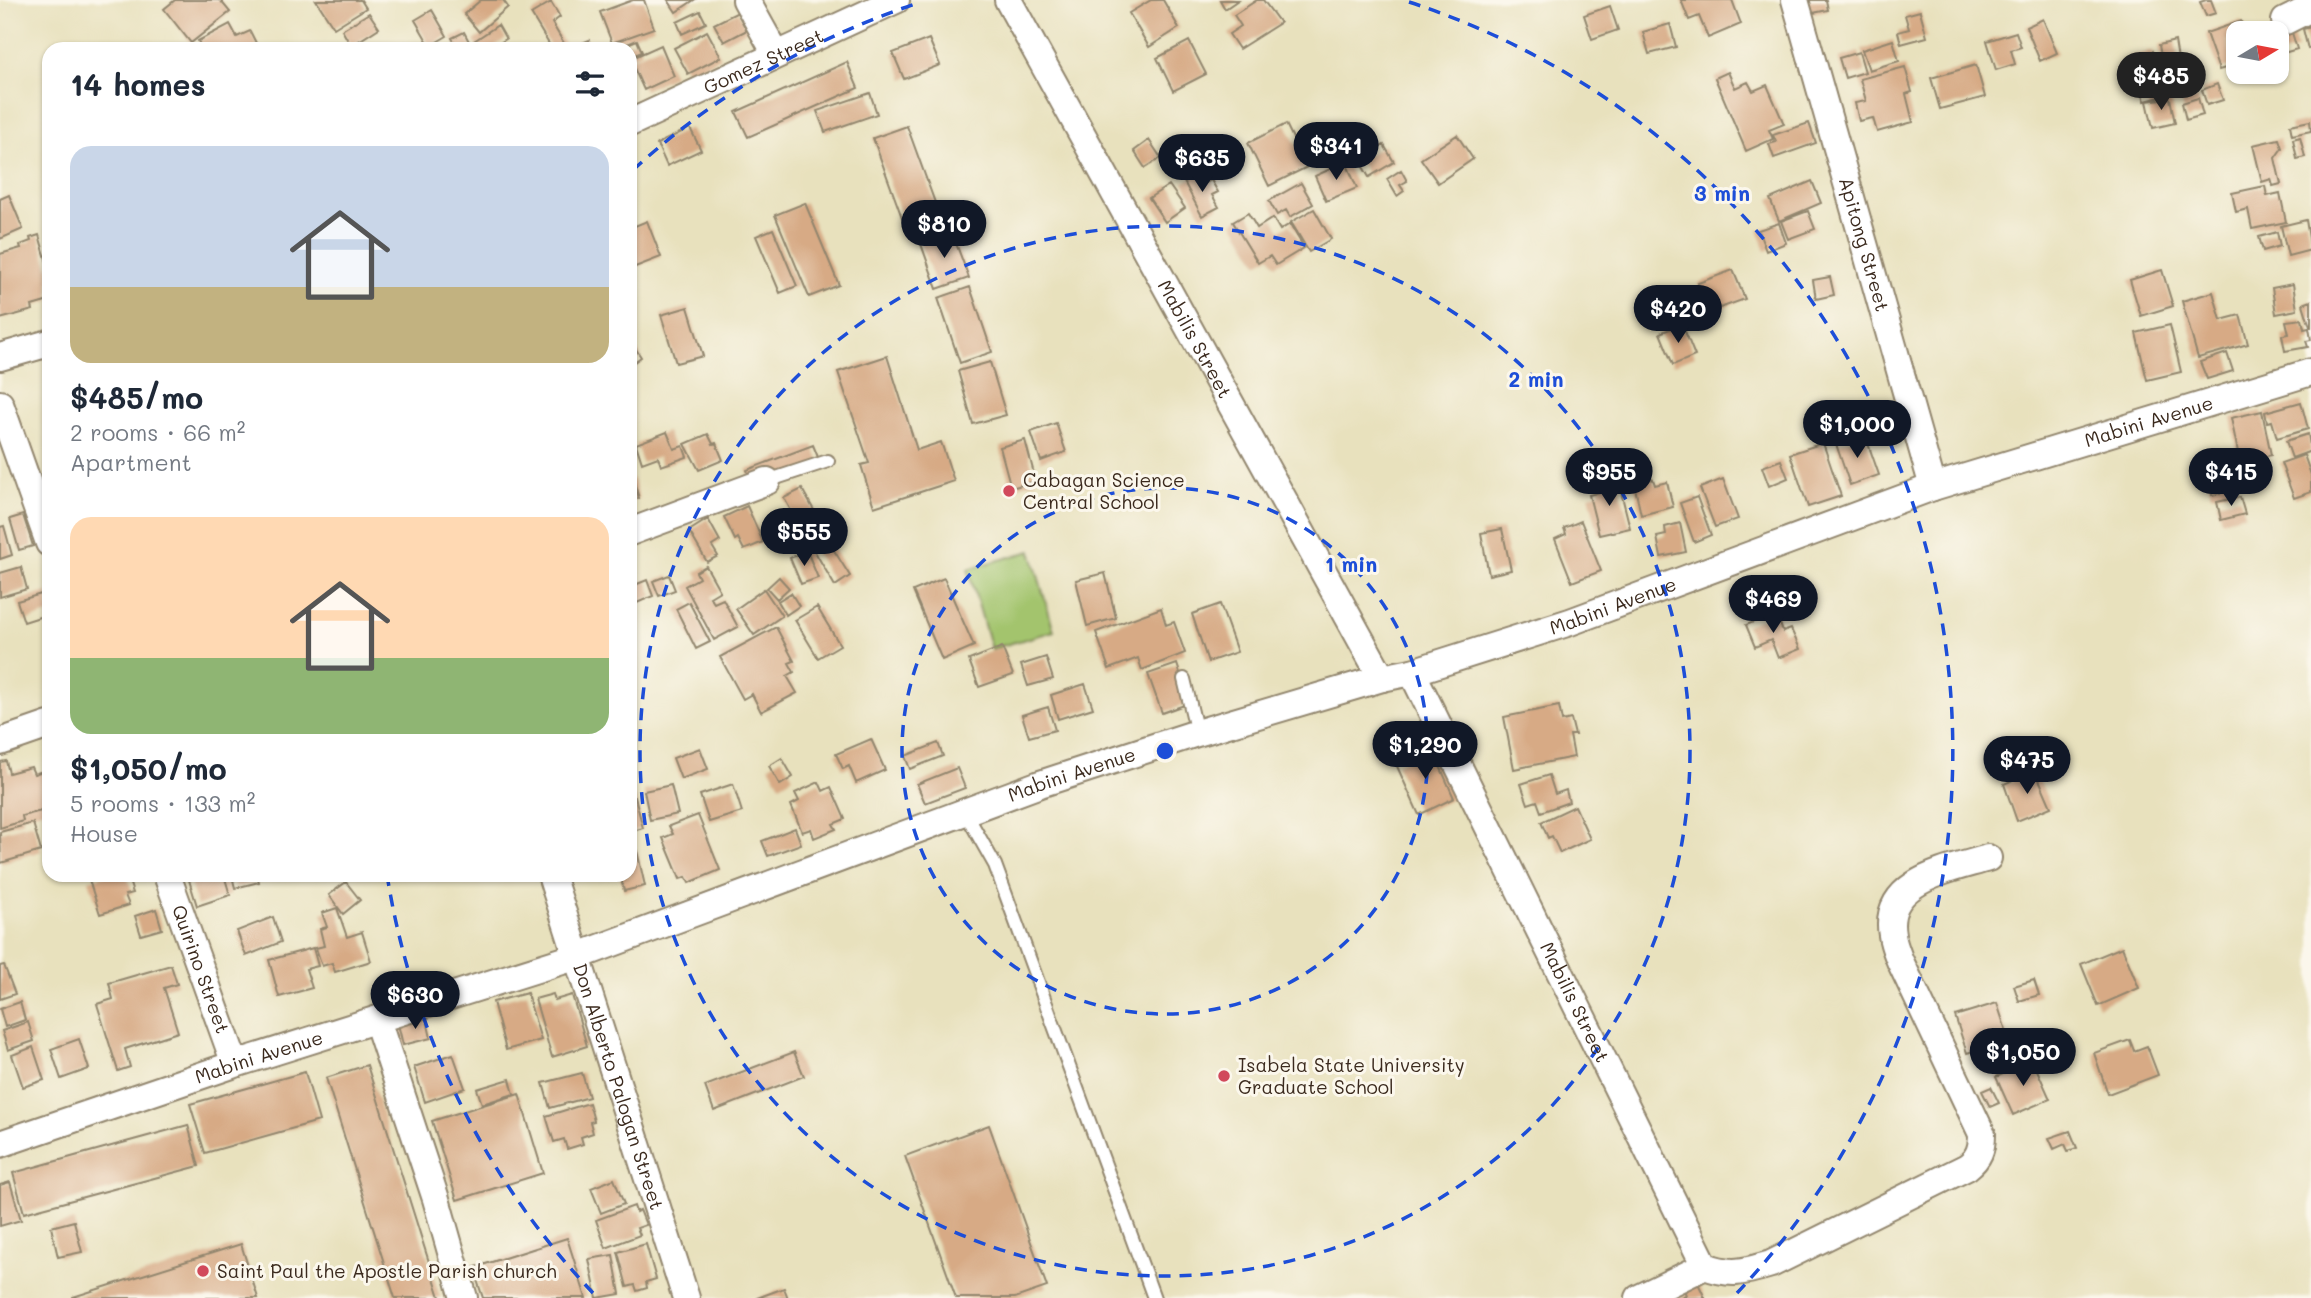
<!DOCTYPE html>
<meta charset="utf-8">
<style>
:root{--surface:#fff;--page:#f2f2f3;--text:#1f2937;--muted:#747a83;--accent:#111827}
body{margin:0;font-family:Mali,sans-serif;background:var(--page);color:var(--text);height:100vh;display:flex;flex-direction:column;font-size:26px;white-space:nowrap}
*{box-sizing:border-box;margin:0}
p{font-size:23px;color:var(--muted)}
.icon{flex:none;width:38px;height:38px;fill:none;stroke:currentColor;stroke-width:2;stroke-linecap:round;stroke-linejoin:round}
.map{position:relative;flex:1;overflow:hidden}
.drawer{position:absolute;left:42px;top:42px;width:595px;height:840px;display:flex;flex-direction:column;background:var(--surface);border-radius:21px;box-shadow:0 2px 5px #0004}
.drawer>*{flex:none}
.needle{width:46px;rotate:80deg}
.tools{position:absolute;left:2226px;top:21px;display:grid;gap:14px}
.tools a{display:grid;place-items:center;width:63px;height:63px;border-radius:14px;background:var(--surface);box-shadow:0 2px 5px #0004;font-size:35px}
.price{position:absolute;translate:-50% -60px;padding:0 16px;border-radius:24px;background:var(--accent);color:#fff;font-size:23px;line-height:46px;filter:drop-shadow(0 2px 4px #0008)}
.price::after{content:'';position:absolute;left:50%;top:42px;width:21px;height:16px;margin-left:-10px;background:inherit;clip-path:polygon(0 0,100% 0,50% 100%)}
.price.selected{background:#222;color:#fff}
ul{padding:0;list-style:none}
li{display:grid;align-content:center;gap:14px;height:371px;padding:0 28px}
li span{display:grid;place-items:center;height:217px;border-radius:21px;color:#555}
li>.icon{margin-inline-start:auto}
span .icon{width:126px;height:126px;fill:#fffc;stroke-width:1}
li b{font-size:30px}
h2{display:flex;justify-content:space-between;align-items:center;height:84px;padding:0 28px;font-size:30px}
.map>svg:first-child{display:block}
.green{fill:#a3c46d;stroke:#6f7746;stroke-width:2}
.building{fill:#d7aa85}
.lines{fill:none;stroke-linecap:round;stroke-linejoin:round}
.lane-casing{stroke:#92866e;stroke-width:16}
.street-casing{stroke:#92866e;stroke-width:30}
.lane{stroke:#fff;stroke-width:12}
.street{stroke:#fff;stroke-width:26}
.ring{fill:none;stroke:#1d4ed8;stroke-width:3.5;stroke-dasharray:12 9}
.poi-dot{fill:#d1495b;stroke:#fbf7ec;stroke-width:2.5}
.labels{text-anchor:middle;stroke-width:6;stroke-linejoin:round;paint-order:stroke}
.street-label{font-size:19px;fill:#3b2a1e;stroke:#fbf7ec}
.poi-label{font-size:19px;fill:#3b2a1e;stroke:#fbf7ec;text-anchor:start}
.centre{fill:#1d4ed8;stroke:#fbf7ec;stroke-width:3.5}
.ring-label{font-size:21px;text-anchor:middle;font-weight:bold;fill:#1d4ed8;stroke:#fbf7ec;stroke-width:6;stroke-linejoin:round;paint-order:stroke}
</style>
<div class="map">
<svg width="2311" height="1298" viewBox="0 0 2311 1298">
<rect width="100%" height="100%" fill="#fbf7ec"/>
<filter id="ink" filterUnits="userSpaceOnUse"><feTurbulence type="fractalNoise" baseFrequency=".0143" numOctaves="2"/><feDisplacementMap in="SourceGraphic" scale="14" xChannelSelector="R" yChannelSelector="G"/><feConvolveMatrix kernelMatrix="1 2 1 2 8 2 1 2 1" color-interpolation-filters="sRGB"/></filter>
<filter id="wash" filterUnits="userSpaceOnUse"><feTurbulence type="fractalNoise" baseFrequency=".00686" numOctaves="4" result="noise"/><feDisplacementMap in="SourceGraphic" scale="28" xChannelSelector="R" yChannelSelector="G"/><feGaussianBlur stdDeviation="1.57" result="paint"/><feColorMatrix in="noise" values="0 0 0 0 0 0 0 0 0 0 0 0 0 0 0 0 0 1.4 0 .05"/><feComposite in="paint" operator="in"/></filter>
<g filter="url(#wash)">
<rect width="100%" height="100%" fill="#e8e1bd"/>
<path class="green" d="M1031 551 1054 631 991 649 968 569Z"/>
<g id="blocks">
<path class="building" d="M175 0H220L230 12 191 43 164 9Z
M316 0H361L366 8 334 28Z
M481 0H503L508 7 479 32 464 14Z
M633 0H644L654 28 612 43 600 12Z
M668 0H694L676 12Z
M1151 0H1163L1179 28 1149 47 1129 13Z
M1220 0H1238L1225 9Z
M1257 0H1263L1280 23 1239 49 1229 34 1241 26 1234 15Z
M1681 0H1732L1741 24 1708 38 1699 16 1689 20Z
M1805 0H1826L1828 10 1808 14Z
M2206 0H2211L2216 13 2206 16 2200 2Z
M551 2 560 17 552 23 565 45 558 49H552L531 14Z
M1610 6 1618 30 1592 39 1584 15Z
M432 10 447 36 430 46 415 20Z
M700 11 706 23 682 34 677 22Z
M1920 11 1927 37 1901 44 1898 32 1909 29 1905 15Z
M738 12 747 30 724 42 714 24Z
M369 13 379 28 351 46 342 30Z
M2043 19 2057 53 2040 61 2026 27Z
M2241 21 2245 33H2238V37L2227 41 2226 39 2235 65 2219 70 2206 33Z
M230 24 237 37 250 31 259 49H202L198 41Z
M1670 24 1676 47 1649 54 1643 32Z
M498 25 506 39 490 49H479L474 41Z
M2290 26 2297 49 2277 55V33H2269Z
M2311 27V48L2308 49 2303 29Z
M707 31 721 57 688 74 674 48Z
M464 32 473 49H458L452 38Z
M2016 32 2021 47 2011 50 2015 64 1996 70 1987 41Z
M2238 38V68L2228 42Z
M929 39 940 65 904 79 893 53Z
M589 40 592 49H568Z
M637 40 642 52 630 57V49H615Z
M1893 40 1899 61 1869 70 1862 50Z
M1189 41 1206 74 1173 91 1157 58Z
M2175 41 2179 65 2163 68 2159 45Z
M661 45 674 76 644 90 633 66 630 67V59Z
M2153 51 2155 63 2143 66 2146 75 2134 78 2129 57Z
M1859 52 1865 72 1845 78 1839 58Z
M847 62 858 88 748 137 736 112Z
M1976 65 1985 97 1940 109 1931 78Z
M1905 67 1912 92 1906 94 1913 122 1877 132 1873 118 1859 121 1855 103 1866 101 1860 79Z
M1728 72 1735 88 1748 82 1753 91 1767 85 1784 124 1769 130 1773 139 1746 151 1715 78Z
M2172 76 2176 93 2145 101 2140 85Z
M2217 84 2223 100 2207 105 2202 90Z
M870 93 877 114 825 132 817 111Z
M2170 98 2175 123 2153 128 2147 101Z
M2198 98 2203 115 2186 120 2182 103Z
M2310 121 2311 131 2292 135 2290 125Z
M1809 123 1816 143 1774 158 1769 144 1776 142 1773 135Z
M1286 124 1307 167 1269 186 1248 143Z
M907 126 942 222 908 234 873 138Z
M690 128 701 150 667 166 657 144Z
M1457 135 1473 159 1438 183 1421 159Z
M2300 137 2305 157 2297 159 2293 139Z
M2279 139 2282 148 2275 158 2281 184 2273 186 2271 179 2262 182 2253 145Z
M1149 140 1161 158 1145 168 1134 151Z
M1384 145 1394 162 1369 177 1359 160Z
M1346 162 1357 188 1326 201 1315 176Z
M1401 170 1407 181 1400 185 1404 191 1397 196 1387 179Z
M1200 173 1206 183 1211 180 1218 192 1212 195 1219 207 1202 216 1184 182Z
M1812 181 1821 203 1779 221 1770 199Z
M1301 183 1313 204 1290 217 1286 210 1277 215 1269 201Z
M1169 185 1185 208 1165 222 1149 198Z
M2265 186 2267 196 2280 193 2286 222 2252 229 2248 209 2236 212 2232 193Z
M9 195 23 229 0 239V199Z
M805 203 839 285 809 297 775 215Z
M1314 209 1331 239 1309 252 1291 222Z
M1808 211 1815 229 1788 239 1781 221Z
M1248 213 1257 228 1273 218 1280 230 1290 224 1304 248 1276 265 1270 256 1258 263 1233 222Z
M2306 220 2311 250 2288 256 2281 226Z
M647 221 661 257 630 269V228Z
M1779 223 1786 243 1766 251 1758 230Z
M773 229 797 286 780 293 756 236Z
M951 230 969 278 937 289 920 241Z
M2277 232 2280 246 2263 251 2259 237Z
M39 235 49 269V301L32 306 33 310 0 319V254L21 248 20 245 31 241 30 238Z
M1733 270 1745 299 1709 312 1698 283Z
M2162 270 2173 306 2141 316 2130 280Z
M1830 277 1834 295 1816 299 1813 280Z
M2293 284 2297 310 2276 314 2272 288Z
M970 287 992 352 960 363 938 298Z
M2213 292 2221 320 2240 315 2248 344 2198 358 2182 301Z
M2311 301V327H2310L2303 304Z
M688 307 703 356 676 363 661 315Z
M2302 319 2304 329 2309 328 2311 340 2306 341 2308 347 2285 351 2282 335 2289 334 2286 321Z
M1682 324 1695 356 1673 365 1660 333Z
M2170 325 2181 372 2147 380 2136 333Z
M630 340 641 357 630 365Z
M2227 353 2233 371 2207 379 2200 362Z
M887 356 917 450 941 442 954 481 874 507 861 465 869 463 838 372Z
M990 362 1006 415 973 424 958 371Z
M2301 402 2308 429 2277 438 2272 421 2267 422 2265 412Z
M2262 411 2271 455 2240 462 2231 418Z
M1056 423 1066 452 1041 461 1031 432Z
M667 432 674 449 683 446 687 457 661 466 658 457 642 463 636 444Z
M708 434 713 444 716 443 723 460 699 470 685 444Z
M2308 434 2311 451 2292 458 2286 441Z
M1865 435 1879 475 1850 485 1836 444Z
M1025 440 1036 481 1011 488 1000 447Z
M1823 443 1841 496 1808 507 1790 454Z
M813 445 822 467 755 492 747 470Z
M2304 455 2311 475V492L2294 498 2281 463Z
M2219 457 2222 469 2233 466 2238 489 2212 495 2204 460Z
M1781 460 1788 478 1769 486 1762 467Z
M1609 478 1611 486 1619 484 1630 528 1599 535 1589 495 1600 492 1597 481Z
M633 479 639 498 630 501V480Z
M1653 479 1655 485 1667 482 1673 507 1641 515 1634 483Z
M1723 479 1738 519 1715 527 1700 488Z
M802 489 820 521 802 531 784 498Z
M1697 497 1711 535 1694 542 1680 503Z
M2240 497 2245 514 2221 520 2217 502Z
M747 506 763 542 744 550 738 538 735 540 724 517Z
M23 515 33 546 19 550 10 519Z
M708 519 720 541 712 546 718 556 707 562 689 531Z
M1581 521 1601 571 1572 582 1555 539 1566 534 1564 528Z
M1680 523 1686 552 1661 557 1657 537 1666 535 1665 527Z
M4 526 12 555 0 559V527Z
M1502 529 1511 570 1489 575 1481 533Z
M825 536 850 576 835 586 811 545Z
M807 551 818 578 801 584 790 558Z
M706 566 720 591 710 597 714 603 723 599 738 627 714 640 685 586 699 578 696 572Z
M21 567 27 589 0 597V573Z
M1105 573 1116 618 1087 626 1076 580Z
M669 575 675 590 659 596 653 581Z
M779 577 789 588 777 599 767 588Z
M944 578 974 646 942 660 913 591Z
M647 580 653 596 630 606V587Z
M764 589 782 616 754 635 736 609Z
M48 592 49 614 24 622 17 601Z
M791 593 799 606 786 615 778 601Z
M689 602 710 642 696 649 676 609Z
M1220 604 1237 652 1208 662 1192 614Z
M817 607 840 645 818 658 795 620Z
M1161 608 1166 625 1174 622 1185 653 1142 670 1138 658 1109 669 1096 632Z
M1776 613 1783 632 1791 629 1800 649 1778 658 1771 640 1755 647 1746 625Z
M776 627 794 661 789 663 794 672 787 676 797 693 761 712 752 694 743 699 720 657Z
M1002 647 1013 675 979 687 969 660Z
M1046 657 1053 679 1028 686 1021 665Z
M1177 664 1190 703 1162 713 1148 674Z
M1085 684 1093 708 1058 719 1051 695Z
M1559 706 1562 721 1571 719 1575 735H1570L1574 757 1514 769 1504 717Z
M1048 707 1055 730 1029 737 1022 715Z
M871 739 885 770 856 783 849 766 843 769 836 754Z
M938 743 943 756 910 769 905 756Z
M700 748 708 769 681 779 673 758Z
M1432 748 1454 798 1419 815 1396 764Z
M782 758 793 777 780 785 769 766Z
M6 761 9 773 31 767 34 774 49 769V809L22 816 23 821 0 828V762Z
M957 768 965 788 925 803 917 784Z
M2035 770 2051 807 2017 821 2004 784Z
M1549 775 1555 794 1566 790 1569 802 1541 812 1537 801 1528 804 1521 784Z
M819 782 823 791 831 787 845 819 833 824 836 829 814 838 811 829 802 832 791 805 799 801 795 793Z
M733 784 742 812 709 822 700 795Z
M671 785 678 814 650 820 644 791Z
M635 797 643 828 630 832V798Z
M1575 806 1590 839 1560 853 1552 836 1548 838 1541 822Z
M698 815 720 870 689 883 686 877 680 879 663 838 673 834 669 826Z
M33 823 41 851 1 863 0 832Z
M795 828 801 844 768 856 762 841Z
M637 851 645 886 624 891 620 875H630V853Z
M105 875H127L133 893 125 895 129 905 100 914 89 880Z
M205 875H224L230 895 197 906 189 880Z
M238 875H257L259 882 235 888 233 880 239 878Z
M346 882 360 900 343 914 329 895Z
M337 908 347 937 362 932 371 961 335 972 332 963 322 966 316 948 324 946 320 929 327 927 322 913Z
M156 909 162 929 141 935 135 916Z
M273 917 281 942 246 956 237 931Z
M2122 947 2139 988 2098 1006 2081 964Z
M313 948 318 966 306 969 312 988 279 997 269 960Z
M4 965 15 994 0 999V966Z
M171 965 177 984 164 988 178 1032 125 1049 130 1067 118 1071 97 1004 113 999 109 983Z
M2034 980 2039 995 2019 1001 2014 986Z
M527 993 541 1040 506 1050 493 1002Z
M553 994 555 1000 572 995 587 1046 552 1057 535 999Z
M20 1002 25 1020 5 1027 0 1009Z
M1997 1003 2009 1040 1967 1053 1955 1016Z
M426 1016 431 1038 403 1045 398 1024Z
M28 1022 34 1041 8 1050 2 1031Z
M79 1039 89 1069 61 1079 51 1049Z
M2130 1040 2134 1051 2147 1046 2158 1075 2108 1094 2094 1053Z
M33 1047 44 1080 23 1087 12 1055Z
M794 1052 804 1076 714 1111 705 1086Z
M453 1054 465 1088 425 1102 414 1067Z
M2033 1061 2050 1099 2013 1115 1996 1077Z
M367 1065 440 1297 436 1298H395L326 1078Z
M305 1072 319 1121 205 1153 190 1104Z
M582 1073 589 1097 550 1108 543 1083Z
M510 1079 514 1094 482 1104 477 1089Z
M1991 1087 1999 1103 1990 1107 1982 1091Z
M519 1094 543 1173 457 1200 432 1121Z
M589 1103 594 1121 590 1122 593 1133 581 1137 583 1144 567 1149 564 1139 554 1142 546 1116Z
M188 1125 199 1166 24 1213 13 1173Z
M989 1125 1047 1287 1015 1298H956L905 1156Z
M2070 1131 2077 1148 2068 1151 2065 1144 2054 1149 2049 1138Z
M614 1179 624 1204 601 1213 591 1188Z
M10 1182 21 1220 0 1226V1185Z
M634 1206 636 1212 640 1210 646 1225 637 1228 640 1235 606 1248 596 1220Z
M74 1221 82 1252 58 1257 51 1227Z
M567 1238 586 1298H483L473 1268Z
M241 1244 258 1298H73V1297Z
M646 1244 656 1279 646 1282 647 1288 637 1291 635 1285 627 1287 618 1252Z
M613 1255 620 1294 597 1298 589 1259Z
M1698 1283 1705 1298H1679L1686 1295 1684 1290Z
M784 1288 788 1298H757Z"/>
</g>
</g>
<g filter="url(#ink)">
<use href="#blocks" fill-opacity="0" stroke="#92866e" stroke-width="2"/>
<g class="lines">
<defs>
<path id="lane" d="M767 481 828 461
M1184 679 1197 733
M965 812 995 865 1154 1298"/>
<g id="street">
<path d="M746 0 776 54"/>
<path id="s1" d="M1008 0 1382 678"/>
<path id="s2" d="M1795 0 1933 487"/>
<path d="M2285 21 2311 8"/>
<path id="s3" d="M630 123 896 0"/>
<path d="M0 357 49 343"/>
<path d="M0 404 49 543"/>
<path d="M630 532 767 481"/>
<path id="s4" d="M1412 672 1705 1266 1639 1298"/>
<path d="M0 742 49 725"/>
<path id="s5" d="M167 875 235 1064"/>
<path id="s6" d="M551 875 686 1298"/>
<path d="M377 1020 436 1199 464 1298"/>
<path id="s7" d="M0 1144 235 1064 578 956 1040 784 1197 733 1382 678 1412 672 1570 622 1933 487 2311 372"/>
<path d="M1705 1266C1731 1276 1744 1272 1771 1264L1967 1167C1979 1158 1982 1149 1982 1134L1900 961C1897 953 1893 944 1892 935 1882 880 1950 870 1988 858"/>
</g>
</defs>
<use href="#lane" class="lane-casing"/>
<use href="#street" class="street-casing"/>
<use href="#lane" class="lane"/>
<use href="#street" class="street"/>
</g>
</g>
<g class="ring">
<circle cx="1165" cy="751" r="263"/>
<circle cx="1165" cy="751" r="525"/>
<path d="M593 1293A788 788 0 0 1 388 881M633 170A788 788 0 0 1 921 2M1409 2A788 788 0 0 1 1737 1293"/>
</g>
<g class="poi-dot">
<circle cx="1009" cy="491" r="7"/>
<circle cx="1224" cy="1076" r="7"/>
<circle cx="203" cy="1271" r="7"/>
</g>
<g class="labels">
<g class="street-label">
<text dy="7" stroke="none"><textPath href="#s3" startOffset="147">Gomez Street</textPath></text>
<text dy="7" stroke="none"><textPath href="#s2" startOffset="254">Apitong Street</textPath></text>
<text dy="7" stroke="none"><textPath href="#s1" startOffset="387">Mabilis Street</textPath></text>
<text dy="7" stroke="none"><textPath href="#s7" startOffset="2268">Mabini Avenue</textPath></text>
<text dy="7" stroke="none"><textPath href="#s7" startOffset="1701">Mabini Avenue</textPath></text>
<text dy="7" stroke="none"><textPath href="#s7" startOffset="1134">Mabini Avenue</textPath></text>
<text dy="7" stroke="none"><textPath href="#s5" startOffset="100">Quirino Street</textPath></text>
<text dy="7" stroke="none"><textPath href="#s4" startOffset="368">Mabilis Street</textPath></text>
<text dy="7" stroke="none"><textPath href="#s7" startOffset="273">Mabini Avenue</textPath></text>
<text dy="7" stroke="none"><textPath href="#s6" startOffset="222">Don Alberto Palogan Street</textPath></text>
</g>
<g class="poi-label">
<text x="1023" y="487">Cabagan Science<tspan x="1023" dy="22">Central School</tspan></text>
<text x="1238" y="1072">Isabela State University<tspan x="1238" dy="22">Graduate School</tspan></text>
<text x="217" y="1278">Saint Paul the Apostle Parish church</text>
</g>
</g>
<circle cx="1165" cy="751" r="10" class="centre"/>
<g class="ring-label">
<text x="1722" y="201">3 min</text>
<text x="1536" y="387">2 min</text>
<text x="1351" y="572">1 min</text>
</g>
</svg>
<div class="tools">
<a><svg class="needle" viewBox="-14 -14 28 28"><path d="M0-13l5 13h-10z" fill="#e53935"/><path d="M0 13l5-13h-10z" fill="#747a83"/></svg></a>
</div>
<b class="price selected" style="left:2161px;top:112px">$485</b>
<b class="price" style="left:1336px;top:182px">$341</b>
<b class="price" style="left:1202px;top:194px">$635</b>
<b class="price" style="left:944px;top:260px">$810</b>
<b class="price" style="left:1678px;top:345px">$420</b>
<b class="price" style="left:1857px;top:460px">$1,000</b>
<b class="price" style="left:1609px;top:508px">$955</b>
<b class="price" style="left:2231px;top:508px">$415</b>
<b class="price" style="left:804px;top:568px">$555</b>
<b class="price" style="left:1773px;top:635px">$469</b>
<b class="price" style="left:1425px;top:781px">$1,290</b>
<b class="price" style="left:2027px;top:796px">$475</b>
<b class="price" style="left:415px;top:1031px">$630</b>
<b class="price" style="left:2023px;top:1088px">$1,050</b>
<section class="drawer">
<h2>14 homes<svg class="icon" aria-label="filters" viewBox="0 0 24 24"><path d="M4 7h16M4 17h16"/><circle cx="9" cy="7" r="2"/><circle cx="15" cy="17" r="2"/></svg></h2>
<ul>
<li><span style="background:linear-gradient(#c9d6e8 65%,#c2b280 0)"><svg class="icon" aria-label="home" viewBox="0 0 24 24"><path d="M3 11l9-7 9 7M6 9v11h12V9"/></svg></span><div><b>$485/mo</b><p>2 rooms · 66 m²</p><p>Apartment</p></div></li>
<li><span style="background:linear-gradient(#ffd9b3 65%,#8fb573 0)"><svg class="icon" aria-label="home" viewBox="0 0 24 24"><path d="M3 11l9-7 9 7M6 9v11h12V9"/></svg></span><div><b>$1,050/mo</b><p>5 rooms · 133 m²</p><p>House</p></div></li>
</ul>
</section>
</div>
